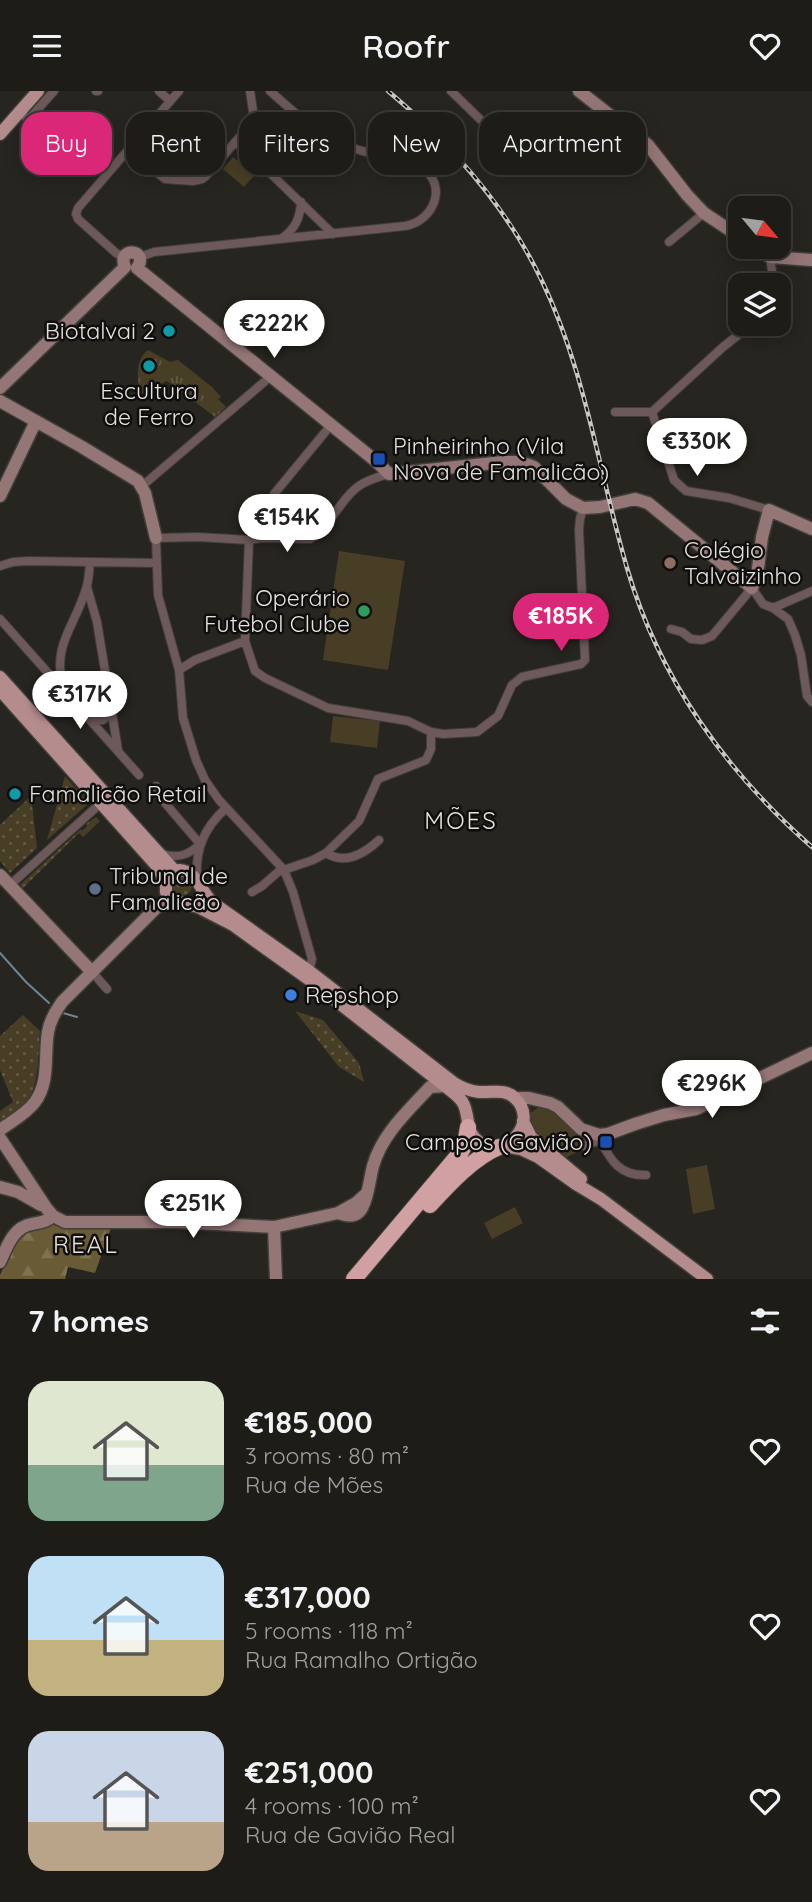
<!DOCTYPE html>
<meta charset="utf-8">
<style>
:root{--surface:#1d1c17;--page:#252520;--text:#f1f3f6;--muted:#a0a1a1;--line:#3b3a36;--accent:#db2777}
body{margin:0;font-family:Quicksand,sans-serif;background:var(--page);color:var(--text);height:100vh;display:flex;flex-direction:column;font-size:26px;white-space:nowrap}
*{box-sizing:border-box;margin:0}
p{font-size:23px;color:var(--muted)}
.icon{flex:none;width:38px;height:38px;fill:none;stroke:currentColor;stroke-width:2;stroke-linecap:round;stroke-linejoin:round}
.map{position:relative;height:1188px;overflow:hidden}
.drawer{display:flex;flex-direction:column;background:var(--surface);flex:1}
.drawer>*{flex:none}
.guide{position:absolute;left:21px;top:21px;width:770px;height:63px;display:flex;gap:14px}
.needle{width:46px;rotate:119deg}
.buttons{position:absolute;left:728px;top:105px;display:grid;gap:14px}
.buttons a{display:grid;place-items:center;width:63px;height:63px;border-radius:14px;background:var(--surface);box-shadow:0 4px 18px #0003,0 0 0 2px var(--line);font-size:35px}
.price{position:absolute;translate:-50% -60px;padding:0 16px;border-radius:24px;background:#fff;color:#222;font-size:23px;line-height:46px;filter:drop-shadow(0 2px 4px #0008)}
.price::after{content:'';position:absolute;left:50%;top:42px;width:21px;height:16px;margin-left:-10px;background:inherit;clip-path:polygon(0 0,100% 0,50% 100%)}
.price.current{background:var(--accent);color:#fff}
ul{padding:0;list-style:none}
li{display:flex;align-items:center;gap:21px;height:175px;padding:0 28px}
li span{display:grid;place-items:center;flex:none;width:196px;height:140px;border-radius:21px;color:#555}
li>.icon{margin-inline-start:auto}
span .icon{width:84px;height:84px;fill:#fffc;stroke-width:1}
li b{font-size:30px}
h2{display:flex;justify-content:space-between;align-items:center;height:84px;padding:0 28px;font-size:30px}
.tag{padding:0 24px;border-radius:21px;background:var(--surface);box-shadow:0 4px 18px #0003,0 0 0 2px var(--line);font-size:24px;line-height:63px}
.tag.current{background:var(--accent);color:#fff}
header{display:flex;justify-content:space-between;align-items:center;height:91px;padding:0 28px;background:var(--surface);font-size:32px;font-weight:600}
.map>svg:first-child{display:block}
.grass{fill:url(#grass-dots)}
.forest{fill:url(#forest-firs)}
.park{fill:url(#park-tufts)}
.garden{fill:#483e25}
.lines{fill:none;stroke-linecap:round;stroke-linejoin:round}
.stream{stroke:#6f8496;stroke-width:2}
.street-casing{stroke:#413f3a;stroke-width:10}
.secondary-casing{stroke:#413f3a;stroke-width:15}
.primary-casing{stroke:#413f3a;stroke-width:15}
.highway-casing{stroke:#413f3a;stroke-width:18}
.street{stroke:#6d595a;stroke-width:8}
.secondary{stroke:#957677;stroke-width:12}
.primary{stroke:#b48c8e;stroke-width:12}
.highway{stroke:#d0a0a3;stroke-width:16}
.rail-casing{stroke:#c8c7c3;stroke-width:4.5}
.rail{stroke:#0f0e0c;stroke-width:2;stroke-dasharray:5;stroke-linecap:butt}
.culture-dot{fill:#0f9aa8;stroke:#0f0e0c;stroke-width:2.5}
.transit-dot{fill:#1a4fb4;stroke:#0f0e0c;stroke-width:2.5}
.education-dot{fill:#8d6e63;stroke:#0f0e0c;stroke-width:2.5}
.leisure-dot{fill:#2e9e5b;stroke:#0f0e0c;stroke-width:2.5}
.service-dot{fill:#5c6f8a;stroke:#0f0e0c;stroke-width:2.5}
.shop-dot{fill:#3f7fe0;stroke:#0f0e0c;stroke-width:2.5}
.labels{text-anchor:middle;stroke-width:5;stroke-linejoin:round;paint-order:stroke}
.poi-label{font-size:23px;fill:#e3e2de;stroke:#0f0e0c;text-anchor:start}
.neighbourhood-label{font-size:24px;letter-spacing:2px;fill:#e4e1da;stroke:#0f0e0c}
</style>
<header><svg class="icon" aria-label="menu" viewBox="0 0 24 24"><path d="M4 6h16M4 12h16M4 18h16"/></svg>Roofr<svg class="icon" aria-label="heart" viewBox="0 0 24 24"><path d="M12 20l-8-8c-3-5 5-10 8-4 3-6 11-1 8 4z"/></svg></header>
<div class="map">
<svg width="812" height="1188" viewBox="0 0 812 1188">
<defs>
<pattern id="grass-dots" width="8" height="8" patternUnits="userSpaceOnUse" patternTransform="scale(1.75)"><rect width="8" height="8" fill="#483e25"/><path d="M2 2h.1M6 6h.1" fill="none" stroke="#625a44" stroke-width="1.8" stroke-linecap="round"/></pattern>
<pattern id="forest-firs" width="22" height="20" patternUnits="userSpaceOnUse" patternTransform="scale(1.75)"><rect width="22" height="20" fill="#695b35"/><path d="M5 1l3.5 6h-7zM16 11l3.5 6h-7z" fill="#7e7252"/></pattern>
<pattern id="park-tufts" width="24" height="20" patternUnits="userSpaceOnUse" patternTransform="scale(1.75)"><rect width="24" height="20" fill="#483e25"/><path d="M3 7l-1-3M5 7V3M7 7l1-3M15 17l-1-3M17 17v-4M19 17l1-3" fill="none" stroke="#625a44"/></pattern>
</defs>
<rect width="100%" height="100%" fill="#27251f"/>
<path class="grass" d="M65 685 89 712 47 749Z
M31 705 37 757 10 782 0 770V734Z
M96 726 100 730 83 746 79 742 21 799V793L23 791 80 739 82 740 87 735 86 733Z
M172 795a10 10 0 1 1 20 0a10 10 0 1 1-20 0Z
M295 920 323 929 359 972 364 991 339 976Z
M23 924 40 940C38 961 39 988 30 1006 25 1016 10 1025 0 1030V1020L13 1011 0 979V945Z"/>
<path class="forest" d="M51 1134H112L95 1182 68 1176 65 1188H0V1184L16 1148 28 1138Z"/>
<path class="park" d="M148 259 170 271 178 269 212 296 221 306 218 308 226 316 215 326 167 290 140 304C138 288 134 270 148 259Z"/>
<path class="garden" d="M233 66 255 84 244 96 223 78Z
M339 460 405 470 388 579 323 569Z
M333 625 380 630 377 657 330 651Z
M539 1016C558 1018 571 1040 589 1048L578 1052 581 1059 565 1067 532 1041 529 1023Z
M707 1074 715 1118 693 1123 686 1078Z
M515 1116 523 1132 492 1148 484 1132Z"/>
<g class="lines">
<path class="stream" d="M0 862 26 891 49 912
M63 922 77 926"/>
<defs>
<path id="street" d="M96 0H98
M159 0 170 10
M250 0 258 53 264 73
M451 0 531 78
M19 22 29 28 54 0
M235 51C246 61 262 71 269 81L333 143
M128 58 165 88 193 90 202 88 206 85 249 35 255 31
M282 147C295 138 300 128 301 111
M669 151 704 122
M124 166 116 162 78 128 76 123 78 117 179 0
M140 166 154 161 405 135C434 130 449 94 421 76 404 65 378 65 359 59 323 49 297 24 270 0
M770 166 774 194
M615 321H652
M652 321 674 389 686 400 729 407 769 419
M652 321 723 256 752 233
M142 395 270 286
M274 403 331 334
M249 449 245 550 255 580 265 587 328 617 408 630 431 641 443 643 477 641 498 625 512 594 522 586 581 573 585 569 579 439 580 428 583 417
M0 475 13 471 28 470 156 472
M87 496 97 531 118 659
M773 517 812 500
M0 528 139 684
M671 538 682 541 691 548 702 549 712 545 752 497 763 513 773 517 788 528 795 544 801 564 807 605 812 611
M179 579 195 569 245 550
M63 598C52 552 74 538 86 498 89 490 89 480 90 471
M91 630 103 629 112 620
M156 695 160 706 200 753
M326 762C345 774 364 763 379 749
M163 763C178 768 189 764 200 753
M197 788C195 758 204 737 226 717
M10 794 101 712
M252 801 262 795 278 781 313 769 326 762 359 730 378 688 426 669 431 658V641
M309 880 312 868 293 801 284 779 219 709 205 689 196 669 183 627 179 579 158 504 156 447 198 446 249 449 262 447 310 448C330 436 337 414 354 399 363 390 377 386 389 383
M92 881 107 898
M600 1049C611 1070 620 1085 646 1084
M584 1055 604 1047"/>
<path id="secondary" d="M579 0 648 54 687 104 704 122 740 146
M755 156 770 166 812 169
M125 176C116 155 150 158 137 177
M137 177 377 371 389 383 503 371H521L534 376 566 408 583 417 600 416 635 408 648 412 752 497 757 485 762 446 769 419 812 438
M0 297 125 176
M0 310 82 356 138 390 145 402 156 447
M0 405 36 330
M0 784 92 881
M515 1007H529L550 1012 558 1016 581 1038 599 1044 608 1043 635 1033 664 1024 696 1018 812 962
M0 1039C12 1030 26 1023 35 1011 50 991 44 964 48 941 50 929 56 920 62 911L157 816 177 811
M0 1047 47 1118 53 1125 65 1131H175L274 1136 338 1122 356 1112 366 1103
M0 1096 18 1101 41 1114
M338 1122C345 1124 353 1127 359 1121 367 1114 370 1086 373 1075 382 1043 408 1020 430 996L445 995
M274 1136 276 1188
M0 1171C7 1156 13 1136 32 1133 41 1131 46 1131 53 1125"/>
<path id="primary" d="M0 43 38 0
M0 586 175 780
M0 599 156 774 166 791
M179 779C198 780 200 801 213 812L309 880 454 992C462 997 470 1000 479 1001 493 1002 504 997 515 1007 539 1030 509 1067 481 1052 465 1043 470 1028 464 1014 461 1006 452 1001 445 995L311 890 233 834 198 816 172 809 166 801V791L171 782Z
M523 1030 531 1046 581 1088
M503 1055 521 1058 538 1066 576 1093 601 1108 707 1188"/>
<path id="highway" d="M430 1114C448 1094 474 1066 499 1056
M354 1188 461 1061 465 1053 468 1036"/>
</defs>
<use href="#street" class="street-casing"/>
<use href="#secondary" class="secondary-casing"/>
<use href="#primary" class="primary-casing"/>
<use href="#highway" class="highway-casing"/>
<use href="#street" class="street"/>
<use href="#secondary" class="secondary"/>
<use href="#primary" class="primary"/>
<use href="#highway" class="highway"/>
<defs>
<path id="rail" d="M388 0C451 53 505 113 541 188 585 278 599 381 627 477 659 587 726 681 812 756"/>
</defs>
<use href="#rail" class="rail-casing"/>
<use href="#rail" class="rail"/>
</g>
<g class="culture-dot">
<circle cx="169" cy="240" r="7"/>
<circle cx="149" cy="275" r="7"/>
<circle cx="15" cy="703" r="7"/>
</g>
<g class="transit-dot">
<rect x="372" y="361" width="14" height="14" rx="3.5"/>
<rect x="599" y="1044" width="14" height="14" rx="3.5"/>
</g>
<circle class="education-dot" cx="670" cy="472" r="7"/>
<circle class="leisure-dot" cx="364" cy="520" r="7"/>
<circle class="service-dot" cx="95" cy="798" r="7"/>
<circle class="shop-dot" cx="291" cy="904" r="7"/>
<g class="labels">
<g class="poi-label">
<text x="155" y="248" text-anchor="end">Biotalvai 2</text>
<text x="149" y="308" text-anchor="middle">Escultura<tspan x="149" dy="26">de Ferro</tspan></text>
<text x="393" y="363">Pinheirinho (Vila<tspan x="393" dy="26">Nova de Famalicão)</tspan></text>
<text x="684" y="467">Colégio<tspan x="684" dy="26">Talvaizinho</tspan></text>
<text x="350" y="515" text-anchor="end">Operário<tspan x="350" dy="26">Futebol Clube</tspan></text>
<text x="29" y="711">Famalicão Retail</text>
<text x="109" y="793">Tribunal de<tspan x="109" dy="26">Famalicão</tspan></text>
<text x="305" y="912">Repshop</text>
<text x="592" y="1059" text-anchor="end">Campos (Gavião)</text>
</g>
<g class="neighbourhood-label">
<text x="461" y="738">MÕES</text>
<text x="86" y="1162">REAL</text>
</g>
</g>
</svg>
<div class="buttons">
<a><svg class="needle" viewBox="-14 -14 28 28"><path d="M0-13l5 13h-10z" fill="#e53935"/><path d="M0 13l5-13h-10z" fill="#a0a1a1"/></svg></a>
<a><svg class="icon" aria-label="layers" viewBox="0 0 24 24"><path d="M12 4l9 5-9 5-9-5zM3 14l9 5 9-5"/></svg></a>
</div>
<b class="price" style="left:274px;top:269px">€222K</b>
<b class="price" style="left:697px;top:387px">€330K</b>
<b class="price" style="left:287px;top:463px">€154K</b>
<b class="price current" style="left:561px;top:562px">€185K</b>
<b class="price" style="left:80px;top:640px">€317K</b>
<b class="price" style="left:712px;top:1029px">€296K</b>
<b class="price" style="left:193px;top:1149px">€251K</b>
<div class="guide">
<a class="tag current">Buy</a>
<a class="tag">Rent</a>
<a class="tag">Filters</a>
<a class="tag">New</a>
<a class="tag">Apartment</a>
</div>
</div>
<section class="drawer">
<h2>7 homes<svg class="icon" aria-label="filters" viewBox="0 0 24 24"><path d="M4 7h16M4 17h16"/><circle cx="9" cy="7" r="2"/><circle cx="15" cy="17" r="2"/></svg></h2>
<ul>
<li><span style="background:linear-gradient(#dfe7d0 60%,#7fa58c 0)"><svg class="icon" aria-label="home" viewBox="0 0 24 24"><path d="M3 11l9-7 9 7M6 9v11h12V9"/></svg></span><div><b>€185,000</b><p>3 rooms · 80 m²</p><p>Rua de Mões</p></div><svg class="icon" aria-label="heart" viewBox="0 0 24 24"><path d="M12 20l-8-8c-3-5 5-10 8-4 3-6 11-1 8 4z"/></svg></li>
<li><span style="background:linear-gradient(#bfe0f5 60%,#c2b280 0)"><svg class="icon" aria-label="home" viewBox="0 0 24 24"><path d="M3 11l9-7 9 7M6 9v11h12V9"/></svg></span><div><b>€317,000</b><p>5 rooms · 118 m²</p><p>Rua Ramalho Ortigão</p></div><svg class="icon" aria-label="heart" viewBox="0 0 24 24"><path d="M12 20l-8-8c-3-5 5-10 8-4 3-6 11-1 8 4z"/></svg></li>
<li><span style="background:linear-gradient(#c9d6e8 65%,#b9a48a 0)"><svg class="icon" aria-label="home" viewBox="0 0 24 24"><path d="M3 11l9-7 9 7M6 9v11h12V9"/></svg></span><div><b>€251,000</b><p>4 rooms · 100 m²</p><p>Rua de Gavião Real</p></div><svg class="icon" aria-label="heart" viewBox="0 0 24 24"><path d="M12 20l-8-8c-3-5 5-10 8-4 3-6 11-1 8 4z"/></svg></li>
</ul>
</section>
